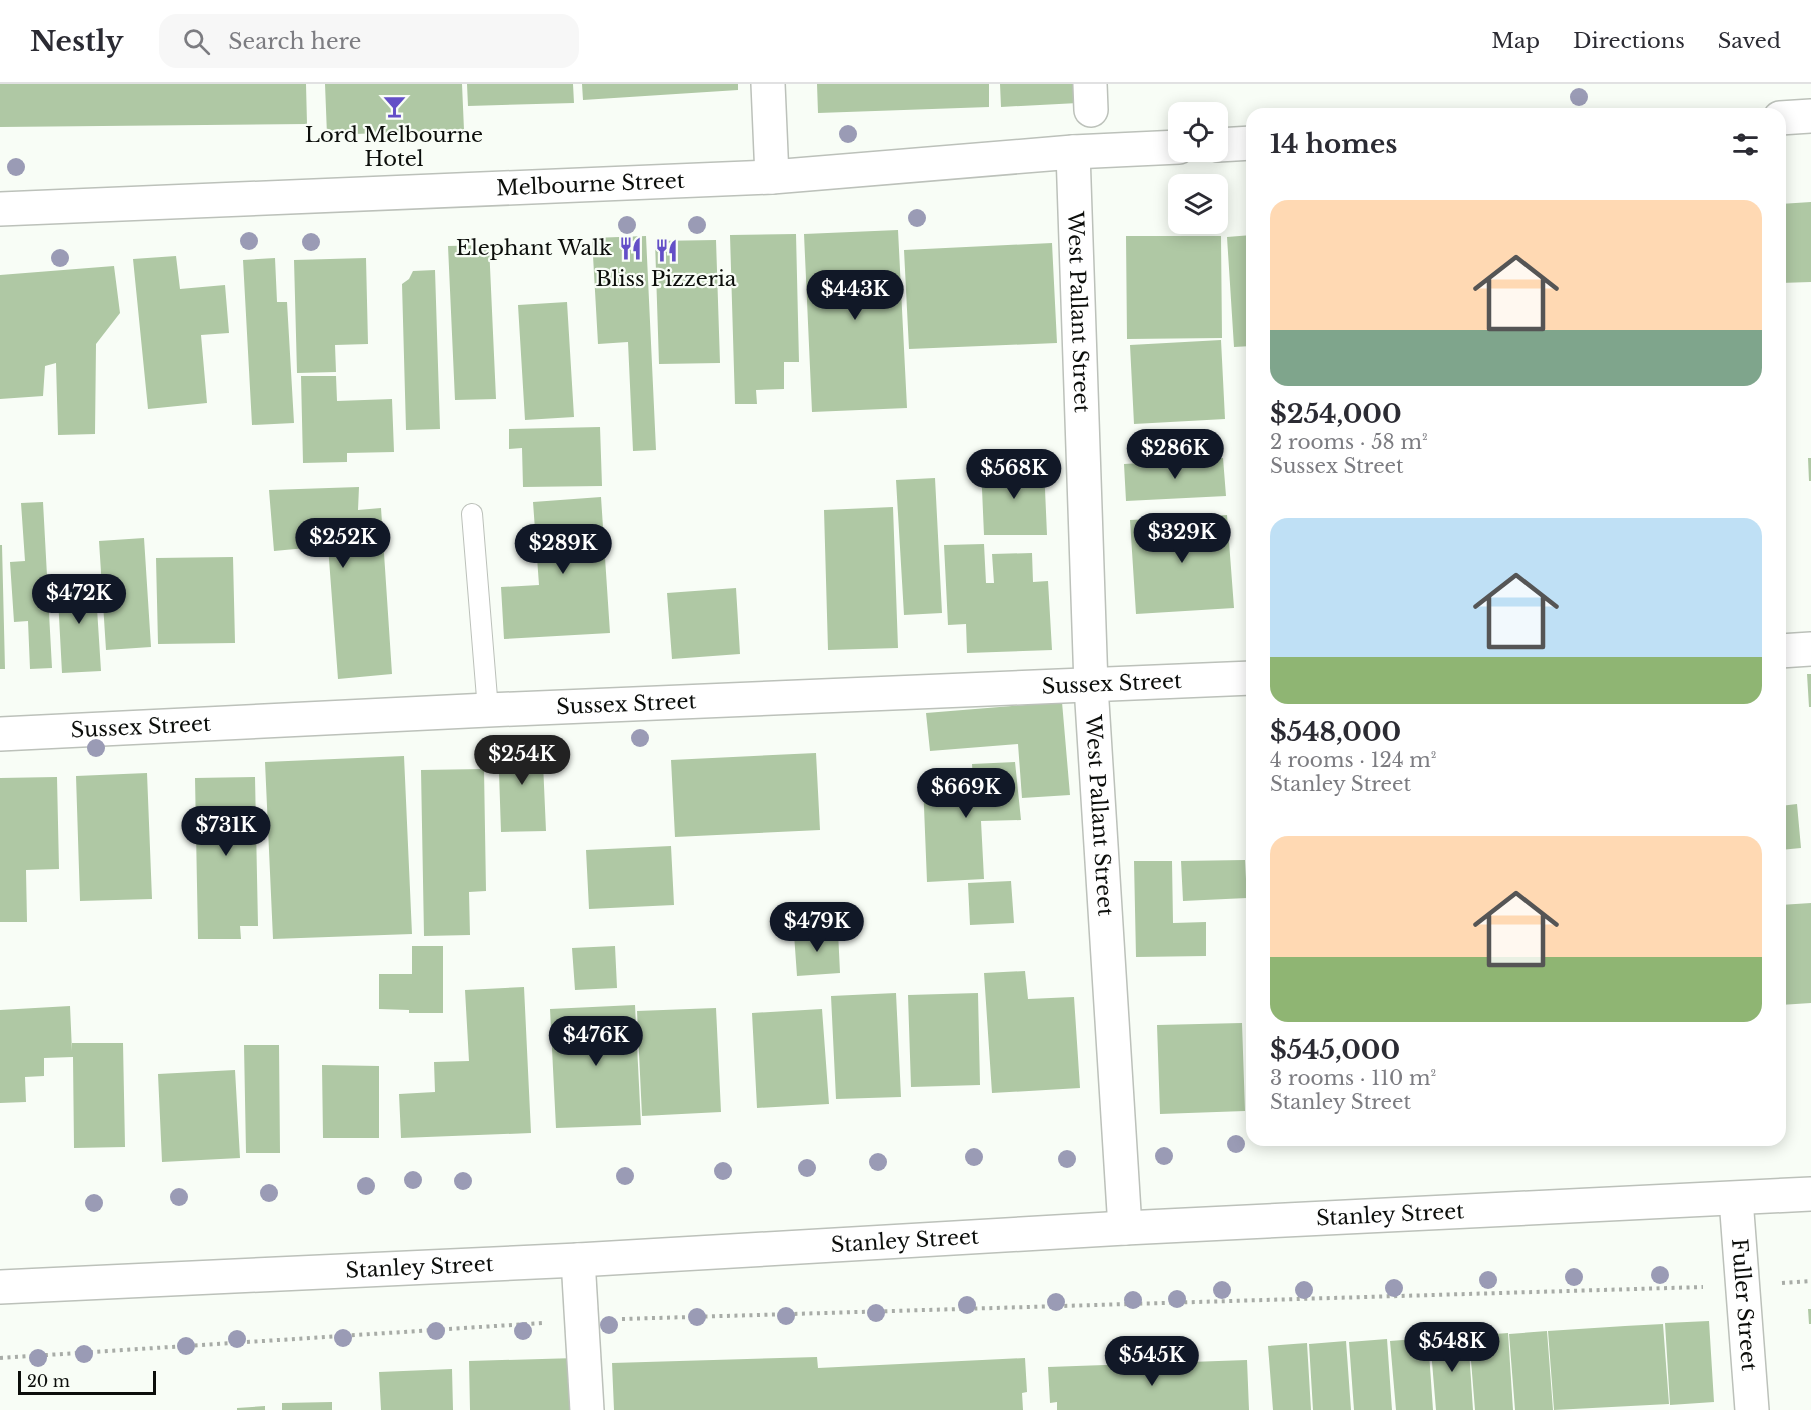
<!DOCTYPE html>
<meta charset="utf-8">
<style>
:root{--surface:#fff;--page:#f7f7f7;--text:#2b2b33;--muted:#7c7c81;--line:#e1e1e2;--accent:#111827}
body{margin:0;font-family:"Libre Baskerville",serif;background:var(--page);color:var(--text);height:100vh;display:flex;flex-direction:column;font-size:22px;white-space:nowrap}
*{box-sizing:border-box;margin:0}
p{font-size:20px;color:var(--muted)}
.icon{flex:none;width:33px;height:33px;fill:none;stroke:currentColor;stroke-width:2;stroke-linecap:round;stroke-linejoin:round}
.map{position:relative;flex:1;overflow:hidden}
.drawer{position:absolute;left:1246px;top:24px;width:540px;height:1038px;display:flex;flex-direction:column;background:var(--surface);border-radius:18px;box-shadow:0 3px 15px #0003}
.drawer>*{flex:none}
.controls{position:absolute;left:1168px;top:18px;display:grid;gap:12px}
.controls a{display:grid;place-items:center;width:60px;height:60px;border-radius:12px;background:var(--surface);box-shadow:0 3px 15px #0003;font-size:30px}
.scale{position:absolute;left:18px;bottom:15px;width:138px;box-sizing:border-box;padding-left:6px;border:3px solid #0c0e0b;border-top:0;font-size:16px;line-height:21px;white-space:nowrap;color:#0c0e0b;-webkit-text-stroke:4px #f8fdf6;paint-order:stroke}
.price{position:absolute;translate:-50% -51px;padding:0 14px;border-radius:21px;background:var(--accent);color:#fff;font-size:20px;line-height:39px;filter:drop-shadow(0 2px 3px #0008)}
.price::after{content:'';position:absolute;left:50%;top:36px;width:18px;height:14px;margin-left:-9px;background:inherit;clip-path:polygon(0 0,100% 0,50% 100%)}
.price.selected{background:#222;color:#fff}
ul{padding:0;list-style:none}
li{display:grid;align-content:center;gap:12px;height:318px;padding:0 24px}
li span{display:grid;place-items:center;height:186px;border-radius:18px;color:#555}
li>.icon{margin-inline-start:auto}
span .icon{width:108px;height:108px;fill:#fffc;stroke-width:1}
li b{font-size:26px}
h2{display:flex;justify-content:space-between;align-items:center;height:72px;padding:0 24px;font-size:26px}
header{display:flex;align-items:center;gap:36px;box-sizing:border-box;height:84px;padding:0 30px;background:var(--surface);border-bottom:2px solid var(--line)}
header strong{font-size:28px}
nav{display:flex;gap:33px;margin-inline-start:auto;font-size:21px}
.search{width:420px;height:54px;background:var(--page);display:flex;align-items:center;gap:15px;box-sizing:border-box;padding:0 21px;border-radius:18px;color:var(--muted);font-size:22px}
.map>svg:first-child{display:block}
.building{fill:#afc8a4}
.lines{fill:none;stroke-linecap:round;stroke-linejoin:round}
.lane-casing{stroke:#bcc1ba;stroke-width:22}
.street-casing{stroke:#bcc1ba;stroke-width:36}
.secondary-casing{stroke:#bcc1ba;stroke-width:36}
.path{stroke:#a8aca7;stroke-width:4;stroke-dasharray:3 4.5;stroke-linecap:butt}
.lane{stroke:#fff;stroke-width:20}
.street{stroke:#fff;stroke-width:33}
.secondary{stroke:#fff;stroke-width:33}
.tree{fill:#9a9bb5}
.labels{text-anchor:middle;stroke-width:4.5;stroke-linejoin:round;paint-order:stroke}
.poi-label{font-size:21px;fill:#0c0e0b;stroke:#f8fdf6}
.street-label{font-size:21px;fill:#0c0e0b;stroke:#f8fdf6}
</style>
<header>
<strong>Nestly</strong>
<div class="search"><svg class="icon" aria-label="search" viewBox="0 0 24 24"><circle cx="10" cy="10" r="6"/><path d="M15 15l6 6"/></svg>Search here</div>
<nav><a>Map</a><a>Directions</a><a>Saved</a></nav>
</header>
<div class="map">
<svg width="1811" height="1326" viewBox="0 0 1811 1326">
<rect width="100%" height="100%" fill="#f8fdf6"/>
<path class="building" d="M0 0H306L307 40 0 43Z
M325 0H462L464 46 327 51Z
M467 0H573L574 19 468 22Z
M582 0H738V6L583 16Z
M817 0H989V23L818 29Z
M1000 0H1077L1078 19 1001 23Z
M1811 118V198L1780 199V120Z
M898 146 907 324 812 328 804 150Z
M796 150 799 278H784V305L756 306 757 320H735L730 151Z
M1252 151V262L1234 263 1227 153Z
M646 152 656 366 633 367 628 258 598 260 592 154Z
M1126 152H1221L1222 254 1127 255Z
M716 156 720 279 659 280 655 157Z
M1052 159 1057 259 909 265 904 166Z
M489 161 496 315 455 316 448 162Z
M176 172 180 205 225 201 229 249 201 251 207 319 148 325 133 175Z
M275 174 277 218H287L294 339 252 341 243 176Z
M366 174 368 260 335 261 336 288 297 289 294 176Z
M114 182 120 229 96 260 95 350 58 351 56 279 45 282 43 312 0 315V191Z
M435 186 440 345 406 346 402 200 409 195 413 187Z
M567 218 574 333 525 336 518 221Z
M1221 256 1225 335 1134 340 1130 261Z
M301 292H336L337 317 392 315 394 368 347 369V378L303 379Z
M600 343 602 402 523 403 522 364 509 365V345Z
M1223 374 1226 412 1126 417 1124 380Z
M1808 374H1811V397H1809Z
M981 382H1044L1047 451H984Z
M935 394 942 529 904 531 896 396Z
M359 403 358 426 381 424 392 590 338 595 328 462 274 467 269 406Z
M601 413 610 549 504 555 501 503 539 501 533 418Z
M43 418 52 584 30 585 28 537 14 538 10 478 25 477 21 419Z
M893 423 898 564 828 566 824 426Z
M1227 431 1234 524 1136 530 1130 436Z
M144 454 151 563 106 566 99 457Z
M984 460 986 499H994L992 470 1032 469 1033 498 1048 497 1052 566 967 569 966 540 948 541 944 461Z
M0 461H2L5 585H0Z
M233 473 235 559 158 560 156 474Z
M95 493 101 587 62 589 57 495Z
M736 504 740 570 672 575 667 509Z
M1807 590H1811V623H1809Z
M1062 618 1070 711 1022 714 1018 660 930 667 926 629Z
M542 656 546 747 501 748 498 658Z
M816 669 820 746 675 753 671 676Z
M404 672 412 850 273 855 265 678Z
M1015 678 1021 736 981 737 984 795 927 798 923 698 973 696 972 680Z
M484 685 486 807 469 808 470 851 424 852 421 686Z
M147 689 152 815 80 817 76 692Z
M57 693 59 785 26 786 27 838H0V694Z
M255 693 258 842H240L241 855H198L195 694Z
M1797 720 1801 764 1780 766V722Z
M671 762 674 821 589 825 586 766Z
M1245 776 1247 814 1183 817 1181 777Z
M1134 777H1172L1173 839 1206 838V872L1136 873Z
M1011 797 1014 839 970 841 968 799Z
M1811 819V919L1780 921V821Z
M838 847 840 889 797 892 794 850Z
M412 862H443V929H409V926L379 925V890H412Z
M615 862 617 904 575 906 572 864Z
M1025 887 1028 915 1074 913 1080 1004 992 1009 984 889Z
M524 903 531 1049 401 1054 399 1010 435 1008 434 978 469 977 465 906Z
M896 909 901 1013 836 1015 831 912Z
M978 909 980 1001 911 1003 908 911Z
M635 921 641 1041 556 1044 550 925Z
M70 922 72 967V959H123L125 1063 74 1064 73 973 44 974V992L25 993 26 1018 0 1019V926Z
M716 924 721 1028 642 1032 637 927Z
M822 925 829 1020 757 1024 752 929Z
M1242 939 1245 1027 1160 1030 1157 941Z
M244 961H279L280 1069H246Z
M322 981 379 982V1054H323Z
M235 986 240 1074 162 1078 158 990Z
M1808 1225H1811V1240H1809Z
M1709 1237 1714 1318 1670 1321 1665 1239Z
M1663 1240 1669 1320 1554 1326 1548 1247 1625 1242V1253V1242Z
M1547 1247 1553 1326H1515L1509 1250Z
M1508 1249 1513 1326H1475L1469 1252Z
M1468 1251 1473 1326H1436L1430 1254Z
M1428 1254 1433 1326H1396L1390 1257Z
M1387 1255 1392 1326H1354L1349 1258Z
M1346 1257 1351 1326H1313L1309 1260Z
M1307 1259 1311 1326H1273L1268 1262Z
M817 1273 818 1284 1025 1274 1027 1308 1022 1309 1023 1326H614L612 1279Z
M576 1274 578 1326H470L469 1277Z
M1247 1276 1249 1326H1057V1318L1050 1319 1048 1283Z
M452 1285 453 1326H381L379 1288Z
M332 1318V1326H282V1319Z
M265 1322V1326H237V1324Z"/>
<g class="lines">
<defs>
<path id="lane" d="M472 430 488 626"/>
<g id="street">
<path d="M768 0 772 93"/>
<path d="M1090 0 1091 26"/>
<path id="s1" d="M1073 68 1091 602 1125 1144"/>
<path d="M1780 567 1811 565"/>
<path id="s2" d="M0 650 488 626 1252 594"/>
<path id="s3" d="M1736 1115 1752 1326"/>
<path d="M578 1176 587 1326"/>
<path id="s4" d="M0 1203 578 1176 1125 1144 1811 1110"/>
</g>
<g id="secondary">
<path d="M1780 34 1811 32"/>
<path d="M1218 61 1252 59"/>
<path id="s5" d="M0 125 772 93 1073 68 1179 63"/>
</g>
</defs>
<use href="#lane" class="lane-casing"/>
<use href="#street" class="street-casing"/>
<use href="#secondary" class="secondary-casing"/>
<path class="path" d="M1782 1199 1811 1197
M622 1235 1703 1203
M0 1274 542 1239"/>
<use href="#lane" class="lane"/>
<use href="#street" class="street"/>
<use href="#secondary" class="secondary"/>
</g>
<g class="tree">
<circle cx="1579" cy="13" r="9"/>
<circle cx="848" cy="50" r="9"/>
<circle cx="16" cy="83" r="9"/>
<circle cx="917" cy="134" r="9"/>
<circle cx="627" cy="141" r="9"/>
<circle cx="697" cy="141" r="9"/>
<circle cx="249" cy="157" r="9"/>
<circle cx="311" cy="158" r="9"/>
<circle cx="60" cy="174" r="9"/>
<circle cx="640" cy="654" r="9"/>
<circle cx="96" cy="664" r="9"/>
<circle cx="1236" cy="1060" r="9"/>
<circle cx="1164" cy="1072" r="9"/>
<circle cx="974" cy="1073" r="9"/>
<circle cx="1067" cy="1075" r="9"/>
<circle cx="878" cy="1078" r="9"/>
<circle cx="807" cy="1084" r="9"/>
<circle cx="723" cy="1087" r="9"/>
<circle cx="625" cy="1092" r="9"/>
<circle cx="413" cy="1096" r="9"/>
<circle cx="463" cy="1097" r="9"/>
<circle cx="366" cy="1102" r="9"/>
<circle cx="269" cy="1109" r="9"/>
<circle cx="179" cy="1113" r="9"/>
<circle cx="94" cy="1119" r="9"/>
<circle cx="1660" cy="1191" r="9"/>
<circle cx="1574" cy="1193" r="9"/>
<circle cx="1488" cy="1196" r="9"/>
<circle cx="1394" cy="1204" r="9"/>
<circle cx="1222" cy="1206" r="9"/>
<circle cx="1304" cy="1206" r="9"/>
<circle cx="1177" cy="1215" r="9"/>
<circle cx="1133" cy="1216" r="9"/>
<circle cx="1056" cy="1218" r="9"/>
<circle cx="967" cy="1221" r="9"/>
<circle cx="876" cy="1229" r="9"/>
<circle cx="786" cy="1232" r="9"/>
<circle cx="697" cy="1233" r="9"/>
<circle cx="609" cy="1241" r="9"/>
<circle cx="436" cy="1247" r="9"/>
<circle cx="523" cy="1247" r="9"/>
<circle cx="343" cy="1254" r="9"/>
<circle cx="237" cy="1255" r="9"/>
<circle cx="186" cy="1262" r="9"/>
<circle cx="84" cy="1270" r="9"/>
<circle cx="38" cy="1274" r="9"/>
</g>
<defs>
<symbol id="bar-bare" viewBox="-9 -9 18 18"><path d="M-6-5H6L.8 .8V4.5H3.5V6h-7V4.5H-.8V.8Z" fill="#634fc7" stroke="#f8fdf6" stroke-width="2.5" paint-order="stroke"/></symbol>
<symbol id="restaurant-bare" viewBox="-9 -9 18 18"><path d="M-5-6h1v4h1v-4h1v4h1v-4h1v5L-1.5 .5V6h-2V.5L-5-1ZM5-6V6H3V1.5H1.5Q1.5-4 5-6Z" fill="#634fc7" stroke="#f8fdf6" stroke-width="2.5" paint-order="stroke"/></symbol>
</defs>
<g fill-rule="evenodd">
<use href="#bar-bare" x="378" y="6" width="33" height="33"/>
<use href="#restaurant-bare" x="614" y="148" width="33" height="33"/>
<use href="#restaurant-bare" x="650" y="150" width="33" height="33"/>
</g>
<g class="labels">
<g class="poi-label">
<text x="394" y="58">Lord Melbourne<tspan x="394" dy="24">Hotel</tspan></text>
<text x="612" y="171" text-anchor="end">Elephant Walk</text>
<text x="666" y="202">Bliss Pizzeria</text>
</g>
<g class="street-label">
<text dy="7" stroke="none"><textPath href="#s5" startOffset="591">Melbourne Street</textPath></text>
<text dy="7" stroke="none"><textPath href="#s1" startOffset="160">West Pallant Street</textPath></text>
<text dy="7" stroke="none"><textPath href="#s2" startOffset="1113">Sussex Street</textPath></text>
<text dy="7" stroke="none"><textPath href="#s2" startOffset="627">Sussex Street</textPath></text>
<text dy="7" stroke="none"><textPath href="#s2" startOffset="141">Sussex Street</textPath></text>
<text dy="7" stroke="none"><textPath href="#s1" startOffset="664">West Pallant Street</textPath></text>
<text dy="7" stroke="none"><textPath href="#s4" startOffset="1392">Stanley Street</textPath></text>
<text dy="7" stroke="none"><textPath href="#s4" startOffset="906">Stanley Street</textPath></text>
<text dy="7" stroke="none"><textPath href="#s4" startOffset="420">Stanley Street</textPath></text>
<text dy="7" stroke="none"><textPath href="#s3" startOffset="106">Fuller Street</textPath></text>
</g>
</g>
</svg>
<div class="controls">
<a><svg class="icon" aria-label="locate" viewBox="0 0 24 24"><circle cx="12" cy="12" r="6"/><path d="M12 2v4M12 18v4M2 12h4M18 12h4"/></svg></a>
<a><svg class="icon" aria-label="layers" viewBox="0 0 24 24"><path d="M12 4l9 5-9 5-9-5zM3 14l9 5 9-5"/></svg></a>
</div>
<div class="scale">20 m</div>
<b class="price" style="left:855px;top:237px">$443K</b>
<b class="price" style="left:1175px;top:396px">$286K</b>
<b class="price" style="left:1014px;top:416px">$568K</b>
<b class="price" style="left:1182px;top:480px">$329K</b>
<b class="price" style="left:343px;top:485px">$252K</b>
<b class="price" style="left:563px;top:491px">$289K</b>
<b class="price" style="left:79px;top:541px">$472K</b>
<b class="price selected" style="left:522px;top:702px">$254K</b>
<b class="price" style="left:966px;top:735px">$669K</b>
<b class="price" style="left:226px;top:773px">$731K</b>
<b class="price" style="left:817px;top:869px">$479K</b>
<b class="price" style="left:596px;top:983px">$476K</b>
<b class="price" style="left:1452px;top:1289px">$548K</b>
<b class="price" style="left:1152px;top:1303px">$545K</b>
<section class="drawer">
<h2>14 homes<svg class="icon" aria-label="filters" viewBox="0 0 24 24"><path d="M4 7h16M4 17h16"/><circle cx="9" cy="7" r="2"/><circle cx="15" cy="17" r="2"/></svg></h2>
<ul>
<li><span style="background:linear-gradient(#ffd9b3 70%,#7fa58c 0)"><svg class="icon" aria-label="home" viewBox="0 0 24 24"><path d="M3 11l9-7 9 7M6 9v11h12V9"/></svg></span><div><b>$254,000</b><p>2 rooms · 58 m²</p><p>Sussex Street</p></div></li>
<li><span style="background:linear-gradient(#bfe0f5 75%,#8fb573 0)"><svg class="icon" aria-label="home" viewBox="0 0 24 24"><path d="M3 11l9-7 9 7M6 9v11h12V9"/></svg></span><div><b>$548,000</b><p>4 rooms · 124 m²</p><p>Stanley Street</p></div></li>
<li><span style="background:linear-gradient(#ffd9b3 65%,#8fb573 0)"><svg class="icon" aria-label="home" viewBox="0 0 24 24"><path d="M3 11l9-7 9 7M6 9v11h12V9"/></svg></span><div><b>$545,000</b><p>3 rooms · 110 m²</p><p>Stanley Street</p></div></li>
</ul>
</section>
</div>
